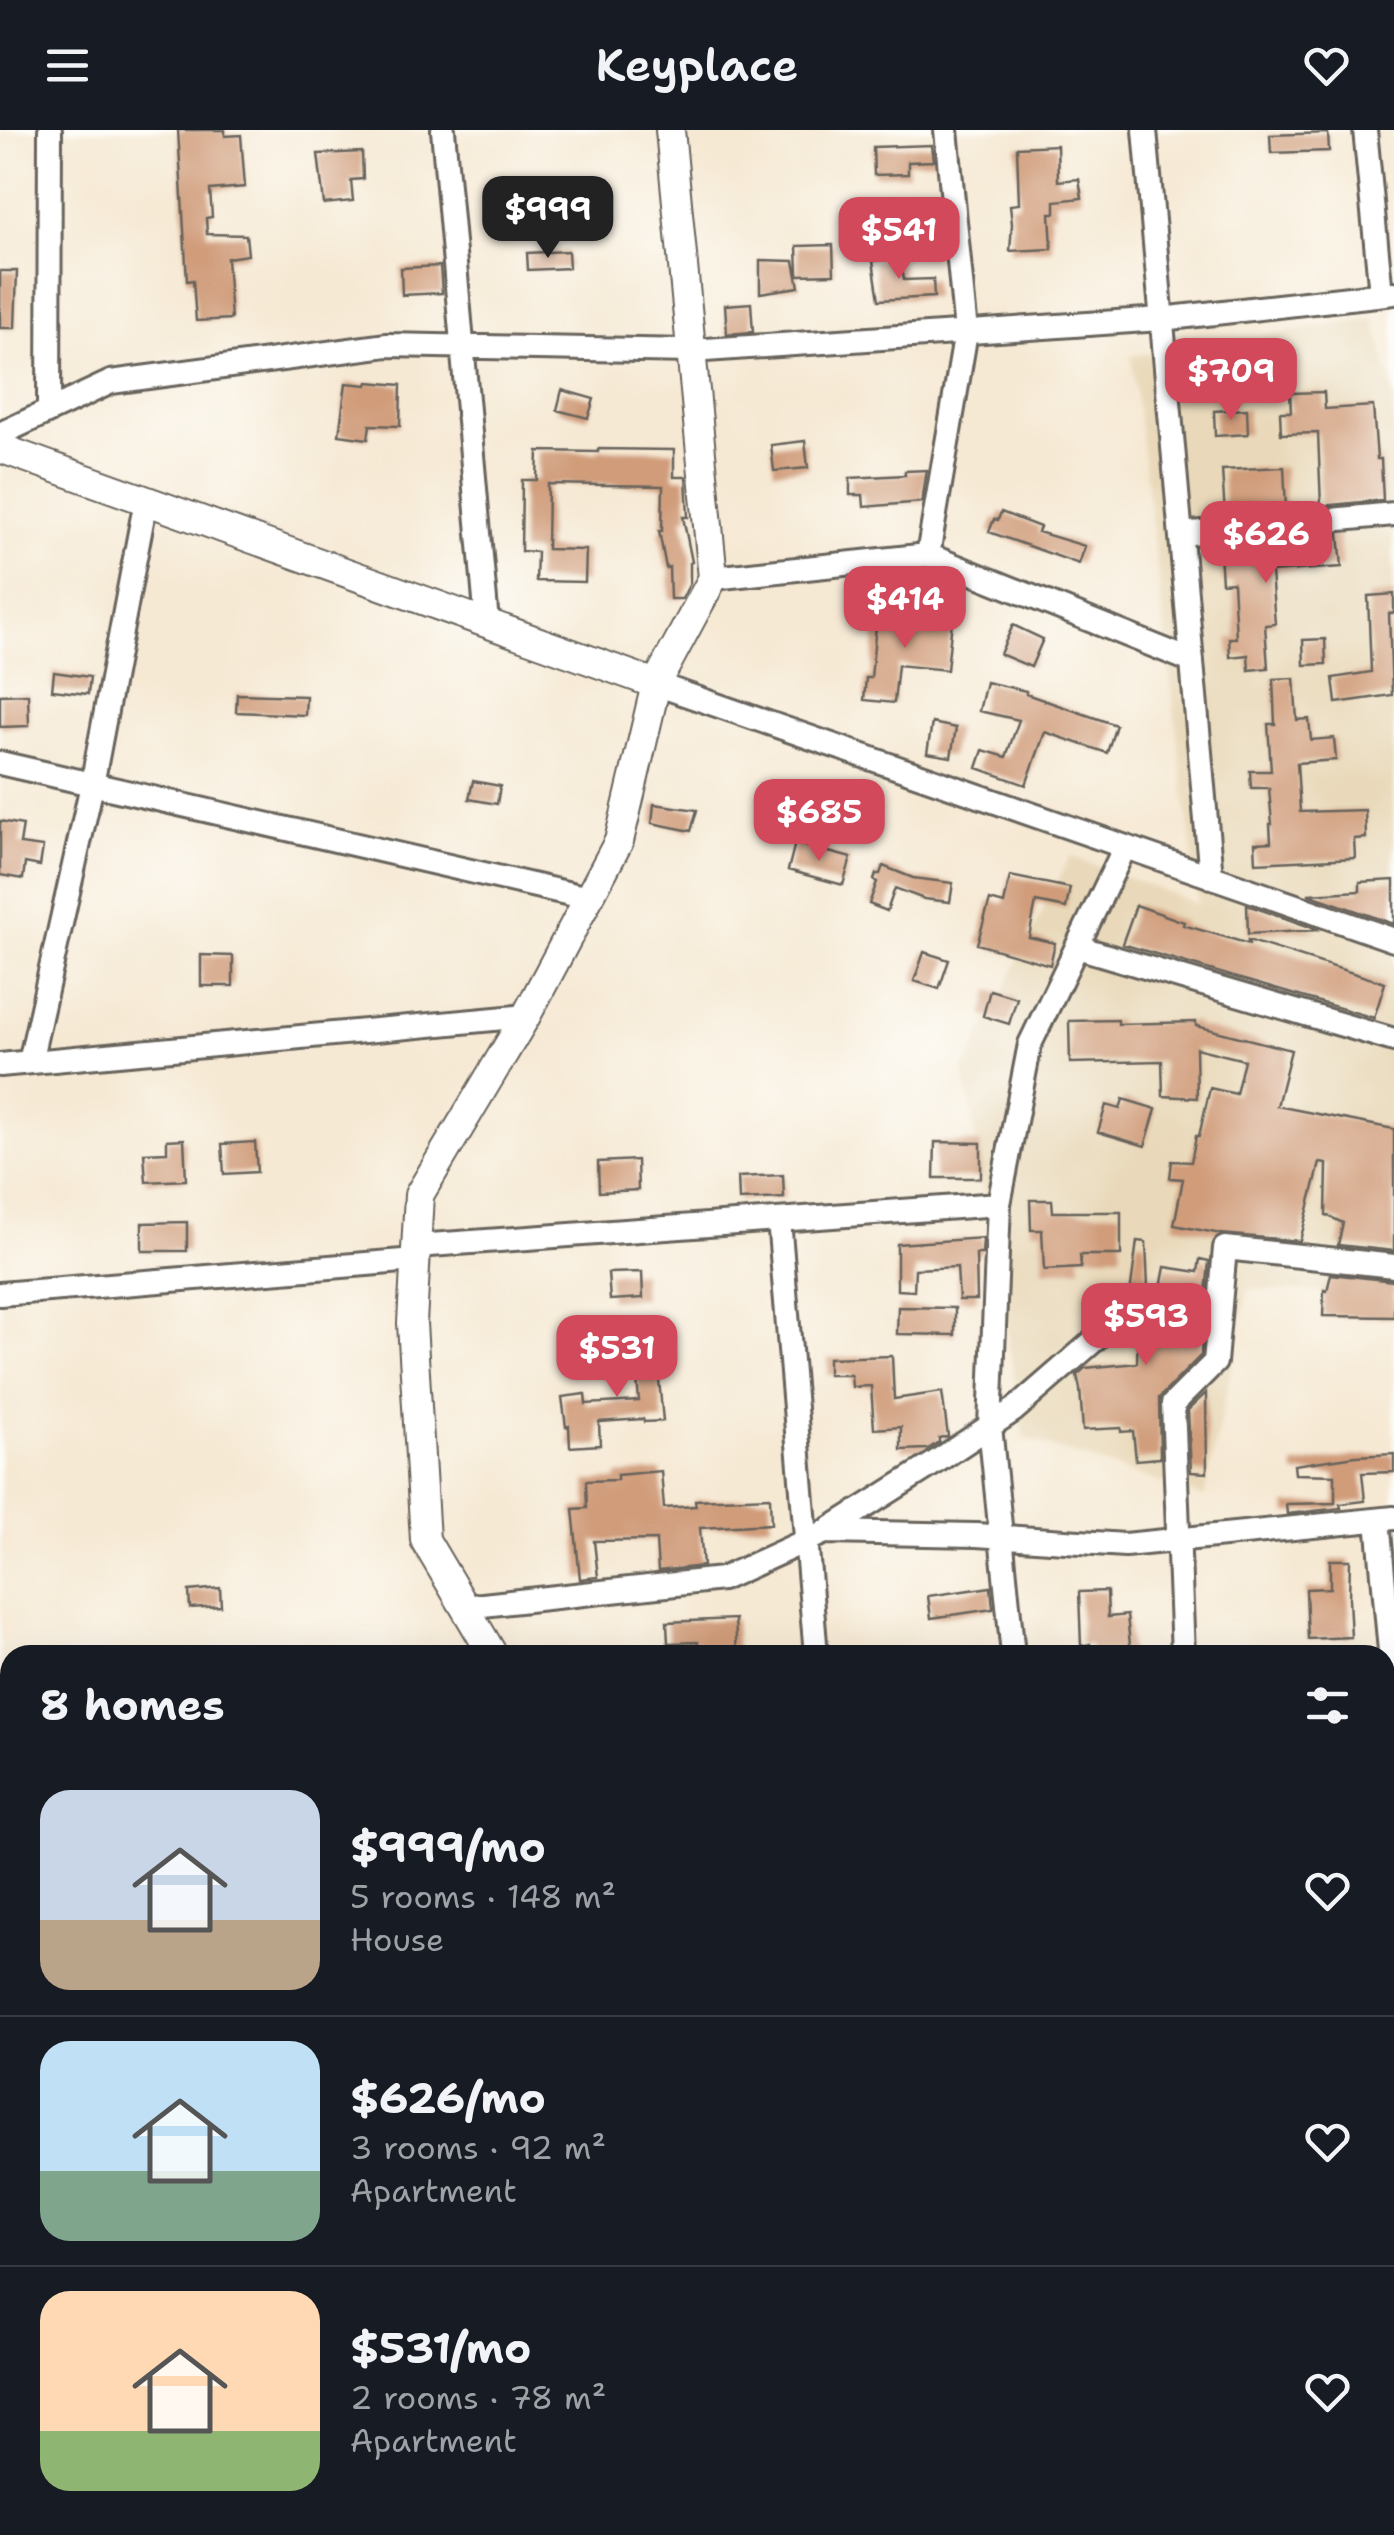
<!DOCTYPE html>
<meta charset="utf-8">
<style>
:root{--surface:#171b24;--page:#242831;--text:#f1f3f6;--muted:#9ea1a6;--line:#363941;--accent:#d1495b}
body{margin:0;font-family:"Shantell Sans",sans-serif;background:var(--page);color:var(--text);height:100vh;display:flex;flex-direction:column;font-size:38px;white-space:nowrap}
*{box-sizing:border-box;margin:0}
p{font-size:32px;color:var(--muted)}
.icon{flex:none;width:55px;height:55px;fill:none;stroke:currentColor;stroke-width:2;stroke-linecap:round;stroke-linejoin:round}
.map{position:relative;flex:1;overflow:hidden}
.details{position:absolute;left:0px;top:1515px;width:1395px;height:890px;display:flex;flex-direction:column;background:var(--surface);border-radius:30px 30px 0 0;box-shadow:0 10px 40px #0002}
.details>*{flex:none}
.price{position:absolute;translate:-50% -85px;padding:0 22px;border-radius:20px;background:var(--accent);color:#fff;font-size:32px;line-height:65px;filter:drop-shadow(0 2px 5px #0008)}
.price::after{content:'';position:absolute;left:50%;top:60px;width:30px;height:22px;margin-left:-15px;background:inherit;clip-path:polygon(0 0,100% 0,50% 100%)}
.price.on{background:#222;color:#fff}
ul{padding:0;list-style:none}
li{display:flex;align-items:center;gap:30px;height:250px;padding:0 40px}
li+li{border-top:2px solid var(--line)}
li span{display:grid;place-items:center;flex:none;width:280px;height:200px;border-radius:30px;color:#555}
li>.icon{margin-inline-start:auto}
span .icon{width:120px;height:120px;fill:#fffc;stroke-width:1}
li b{font-size:42px}
h2{display:flex;justify-content:space-between;align-items:center;height:120px;padding:0 40px;font-size:42px}
header{display:flex;justify-content:space-between;align-items:center;height:130px;padding:0 40px;background:var(--surface);font-size:45px;font-weight:600}
.map>svg:first-child{display:block}
.built{fill:#e9d9ba}
.building{fill:#d09c7a}
.lines{fill:none;stroke-linecap:round;stroke-linejoin:round}
.minor-casing{stroke:#68645c;stroke-width:28}
.tertiary-casing{stroke:#68645c;stroke-width:32}
.minor{stroke:#fff;stroke-width:22}
.tertiary{stroke:#fff;stroke-width:28}
</style>
<header><svg class="icon" aria-label="menu" viewBox="0 0 24 24"><path d="M4 6h16M4 12h16M4 18h16"/></svg>Keyplace<svg class="icon" aria-label="heart" viewBox="0 0 24 24"><path d="M12 20l-8-8c-3-5 5-10 8-4 3-6 11-1 8 4z"/></svg></header>
<div class="map">
<svg width="1394" height="2405" viewBox="0 0 1394 2405">
<rect width="100%" height="100%" fill="#fdfcf7"/>
<filter id="ink" filterUnits="userSpaceOnUse"><feTurbulence type="fractalNoise" baseFrequency=".01" numOctaves="2"/><feDisplacementMap in="SourceGraphic" scale="20" xChannelSelector="R" yChannelSelector="G"/><feConvolveMatrix kernelMatrix="1 2 1 2 8 2 1 2 1" color-interpolation-filters="sRGB"/></filter>
<filter id="wash" filterUnits="userSpaceOnUse"><feTurbulence type="fractalNoise" baseFrequency=".0048" numOctaves="4" result="noise"/><feDisplacementMap in="SourceGraphic" scale="40" xChannelSelector="R" yChannelSelector="G"/><feGaussianBlur stdDeviation="2.25" result="paint"/><feColorMatrix in="noise" values="0 0 0 0 0 0 0 0 0 0 0 0 0 0 0 0 0 1.4 0 .05"/><feComposite in="paint" operator="in"/></filter>
<g filter="url(#wash)">
<rect width="100%" height="100%" fill="#f6e9d4"/>
<path class="built" d="M1374 189 1394 264V1165L1248 1159 1204 1367 1024 1308 964 940 1070 726 1198 774 1131 226Z"/>
<g id="blocks">
<path class="building" d="M178 0H225V6L241 5 245 57 210 60 212 87 206 88 207 104 246 105 248 125 227 128 231 189 196 191 193 150 187 151Z
M1328 3 1329 21 1271 23 1270 5Z
M932 15 934 31 908 32V44L874 45 873 17Z
M1057 15 1058 51 1079 49 1082 68 1055 71V83H1050L1052 119 1010 121 1012 94 1010 75 1019 74 1017 17Z
M362 22 363 49 351 50 353 71 324 74 318 24Z
M833 115 834 144 798 145 797 116Z
M568 121 569 138 528 140 527 123Z
M900 127 904 150 933 149 934 167 879 170 873 131Z
M760 130 794 131 799 157 760 163Z
M440 136 442 163 402 165 401 138Z
M0 141H17L15 198H0Z
M751 173 753 202 727 204 725 175Z
M368 252 401 255 400 296 370 295 368 309 339 305 346 253 367 255Z
M562 260 594 269 588 288 557 280Z
M1324 262 1325 279 1373 276 1377 329H1381L1383 370 1321 376 1318 303 1281 304 1280 282H1291L1290 263Z
M1247 279 1248 304 1215 306 1214 281Z
M805 311 808 338 774 341 771 315Z
M598 319 674 320V347H686L688 387H683L692 432 690 433V453L682 469H670L669 437 666 438 659 401H662L663 356 548 354 547 419 586 420 585 452 536 451 537 422 521 421 522 350H537L538 321 598 322Z
M1284 337 1286 379 1225 385 1222 340Z
M927 340 922 372 864 377 863 365H850V348L905 345V341Z
M1001 382 1040 397 1038 402 1085 416 1079 434 989 402 994 389 998 390Z
M1339 404 1342 437 1271 442 1275 494 1265 495 1268 538 1249 540 1248 525 1230 527 1229 508H1236L1233 452 1222 453 1220 421H1227L1226 415 1288 409V416L1322 413V406Z
M1394 464V483H1389L1392 565 1336 573 1333 548 1371 542 1368 466Z
M877 484 952 491 947 540 898 535 894 573 864 570 866 548H871Z
M1013 495 1043 509 1031 537 1000 524Z
M1325 509 1326 534 1304 535 1303 510Z
M54 542 90 547 88 564 52 560Z
M1294 548 1297 590 1309 589 1311 610 1334 608 1336 630 1297 633 1300 682 1365 680 1366 708 1354 709 1355 728 1256 733 1255 713 1271 712 1270 694H1272L1269 658H1251L1250 641H1271L1268 594H1275L1273 549Z
M986 552 1026 561V564L1116 595 1107 623 1045 602 1026 655 977 638 983 620 1006 627 1019 590 979 581Z
M28 564 29 596 0 597V565Z
M237 564 306 566 305 585 236 582Z
M932 593 956 598 951 627 927 623Z
M473 651 500 656 497 674 469 669Z
M654 674 697 680 691 701 652 693Z
M0 691 23 695 20 714 43 717 40 736 25 733 23 749 0 745Z
M795 713 851 728 843 755 788 740Z
M883 736 913 748 953 753 950 772 924 769 895 758 887 781 869 774 877 752 874 750 876 744H880Z
M1010 746 1070 758 1066 778 1036 772 1029 807 1055 813 1050 835 977 814 990 770 1004 774Z
M1394 750V794L1308 764 1360 761V752Z
M1136 775 1184 792 1183 795 1249 814 1248 810 1385 853 1374 888 1122 814Z
M1247 775 1319 800 1248 804Z
M924 822 949 830 939 859 914 851Z
M201 825 233 826V856H201Z
M990 860 1017 868 1009 894 983 886Z
M1118 890V894L1196 892V896L1291 920 1277 976 1394 999V1121L1338 1115 1343 1093 1326 1085 1327 1034 1320 1033 1300 1111 1221 1104 1174 1095 1183 1049 1170 1048 1172 1031 1191 1032 1196 1006H1199L1210 958 1236 964 1244 930 1196 918 1197 968 1163 966 1162 931 1070 933 1069 891Z
M1123 969 1156 979 1145 1016 1098 1002 1106 975 1120 979Z
M184 1009 186 1050 146 1052 144 1023 167 1022V1010Z
M255 1012 257 1042 224 1044 222 1014Z
M935 1012 981 1013V1048H934Z
M637 1030 638 1060 599 1062 598 1032Z
M783 1045 784 1068 739 1070 738 1047Z
M1030 1070H1052L1053 1082H1121V1125H1080L1081 1138 1044 1140 1042 1100H1031Z
M187 1092V1121H142V1093Z
M983 1108 982 1124H976L977 1170H959L957 1137 915 1139 914 1161 897 1160V1114Z
M1137 1111 1146 1112 1149 1180 1119 1182 1110 1180 1098 1184 1096 1166 1130 1164Z
M1200 1129 1209 1131 1206 1163 1186 1161 1188 1206 1202 1205 1201 1225 1159 1268 1160 1328 1136 1330 1133 1301 1121 1302V1298L1083 1300 1080 1259 1077 1245 1085 1238 1137 1233 1138 1187 1155 1189 1165 1137 1198 1142Z
M642 1142 643 1168 610 1170 608 1143Z
M1331 1144 1394 1151V1187L1323 1186 1324 1160 1327 1161Z
M898 1177 955 1178V1205L897 1204Z
M656 1219 663 1291 644 1292 643 1289 599 1292 600 1315 570 1317 569 1296 566 1297 562 1267 585 1264 586 1274 639 1271 636 1238 607 1240 606 1222Z
M892 1226 894 1269 942 1262 948 1306 939 1308V1312L928 1319 901 1320V1297L874 1299 871 1256 852 1257 851 1245H828V1228Z
M1206 1263 1207 1343 1191 1342 1188 1280Z
M1394 1324V1342L1362 1343 1365 1371 1340 1374 1341 1378 1287 1384 1286 1374 1335 1373V1345L1295 1344 1294 1335 1356 1326Z
M661 1341 664 1378 696 1376 695 1370 770 1367 771 1394 700 1398 703 1436 658 1441 656 1410 594 1411 598 1447 580 1449 573 1379 587 1378 586 1351 617 1350V1345Z
M1330 1430H1350L1349 1469 1351 1507 1308 1509 1306 1459 1330 1458Z
M991 1457 993 1479 931 1488 928 1466Z
M220 1458 221 1476 190 1478 189 1461Z
M1107 1461 1108 1487 1127 1485 1131 1525H1091L1090 1514 1081 1516 1079 1462Z
M735 1489 737 1525H699L698 1512 668 1513 667 1492Z"/>
</g>
</g>
<g filter="url(#ink)">
<use href="#blocks" fill-opacity="0" stroke="#68645c" stroke-width="2.5"/>
<g class="lines">
<defs>
<path id="minor" d="M443 0 487 493
M1145 0 1211 747
M1365 0 1381 164
M49 281 50 0
M0 304 111 252 387 215 691 221 1161 189 1394 163
M1181 404 1394 384
M928 425 966 202 946 0
M713 448 928 425 1192 531
M656 554 1394 810
M0 633 588 768
M1077 817 1394 910
M30 932 92 655 146 370
M0 935 526 886
M779 1090 816 1525
M416 1116 999 1074
M0 1164 415 1130
M1378 1390 1394 1565
M825 1402 976 1405 1125 1415 1394 1388
M464 1477 722 1449 825 1402 933 1334 1014 1280 1112 1195
M1013 1525 990 1296 999 1074 1030 914 1125 717
M1183 1525 1173 1274 1215 1232 1225 1118 1394 1136
M1385 1680H1394
M0 1688 10 1686
M0 1844 10 1862
M1385 1941 1394 1940
M0 2077H10
M1385 2196 1394 2195
M0 2316 10 2315
M328 2395 329 2405
M890 2395 891 2405
M1100 2395V2405
M1266 2395 1267 2405"/>
<path id="tertiary" d="M0 318 656 554 619 711 526 886 419 1065 412 1193 425 1410 493 1525
M656 554 713 448 670 0
M582 2395 583 2405"/>
</defs>
<use href="#minor" class="minor-casing"/>
<use href="#tertiary" class="tertiary-casing"/>
<use href="#minor" class="minor"/>
<use href="#tertiary" class="tertiary"/>
</g>
</g>
</svg>
<b class="price on" style="left:548px;top:131px">$999</b>
<b class="price" style="left:899px;top:152px">$541</b>
<b class="price" style="left:1231px;top:293px">$709</b>
<b class="price" style="left:1266px;top:456px">$626</b>
<b class="price" style="left:905px;top:521px">$414</b>
<b class="price" style="left:819px;top:734px">$685</b>
<b class="price" style="left:1146px;top:1238px">$593</b>
<b class="price" style="left:617px;top:1270px">$531</b>
<section class="details">
<h2>8 homes<svg class="icon" aria-label="filters" viewBox="0 0 24 24"><path d="M4 7h16M4 17h16"/><circle cx="9" cy="7" r="2"/><circle cx="15" cy="17" r="2"/></svg></h2>
<ul>
<li><span style="background:linear-gradient(#c9d6e8 65%,#b9a48a 0)"><svg class="icon" aria-label="home" viewBox="0 0 24 24"><path d="M3 11l9-7 9 7M6 9v11h12V9"/></svg></span><div><b>$999/mo</b><p>5 rooms · 148 m²</p><p>House</p></div><svg class="icon" aria-label="heart" viewBox="0 0 24 24"><path d="M12 20l-8-8c-3-5 5-10 8-4 3-6 11-1 8 4z"/></svg></li>
<li><span style="background:linear-gradient(#bfe0f5 65%,#7fa58c 0)"><svg class="icon" aria-label="home" viewBox="0 0 24 24"><path d="M3 11l9-7 9 7M6 9v11h12V9"/></svg></span><div><b>$626/mo</b><p>3 rooms · 92 m²</p><p>Apartment</p></div><svg class="icon" aria-label="heart" viewBox="0 0 24 24"><path d="M12 20l-8-8c-3-5 5-10 8-4 3-6 11-1 8 4z"/></svg></li>
<li><span style="background:linear-gradient(#ffd9b3 70%,#8fb573 0)"><svg class="icon" aria-label="home" viewBox="0 0 24 24"><path d="M3 11l9-7 9 7M6 9v11h12V9"/></svg></span><div><b>$531/mo</b><p>2 rooms · 78 m²</p><p>Apartment</p></div><svg class="icon" aria-label="heart" viewBox="0 0 24 24"><path d="M12 20l-8-8c-3-5 5-10 8-4 3-6 11-1 8 4z"/></svg></li>
</ul>
</section>
</div>
